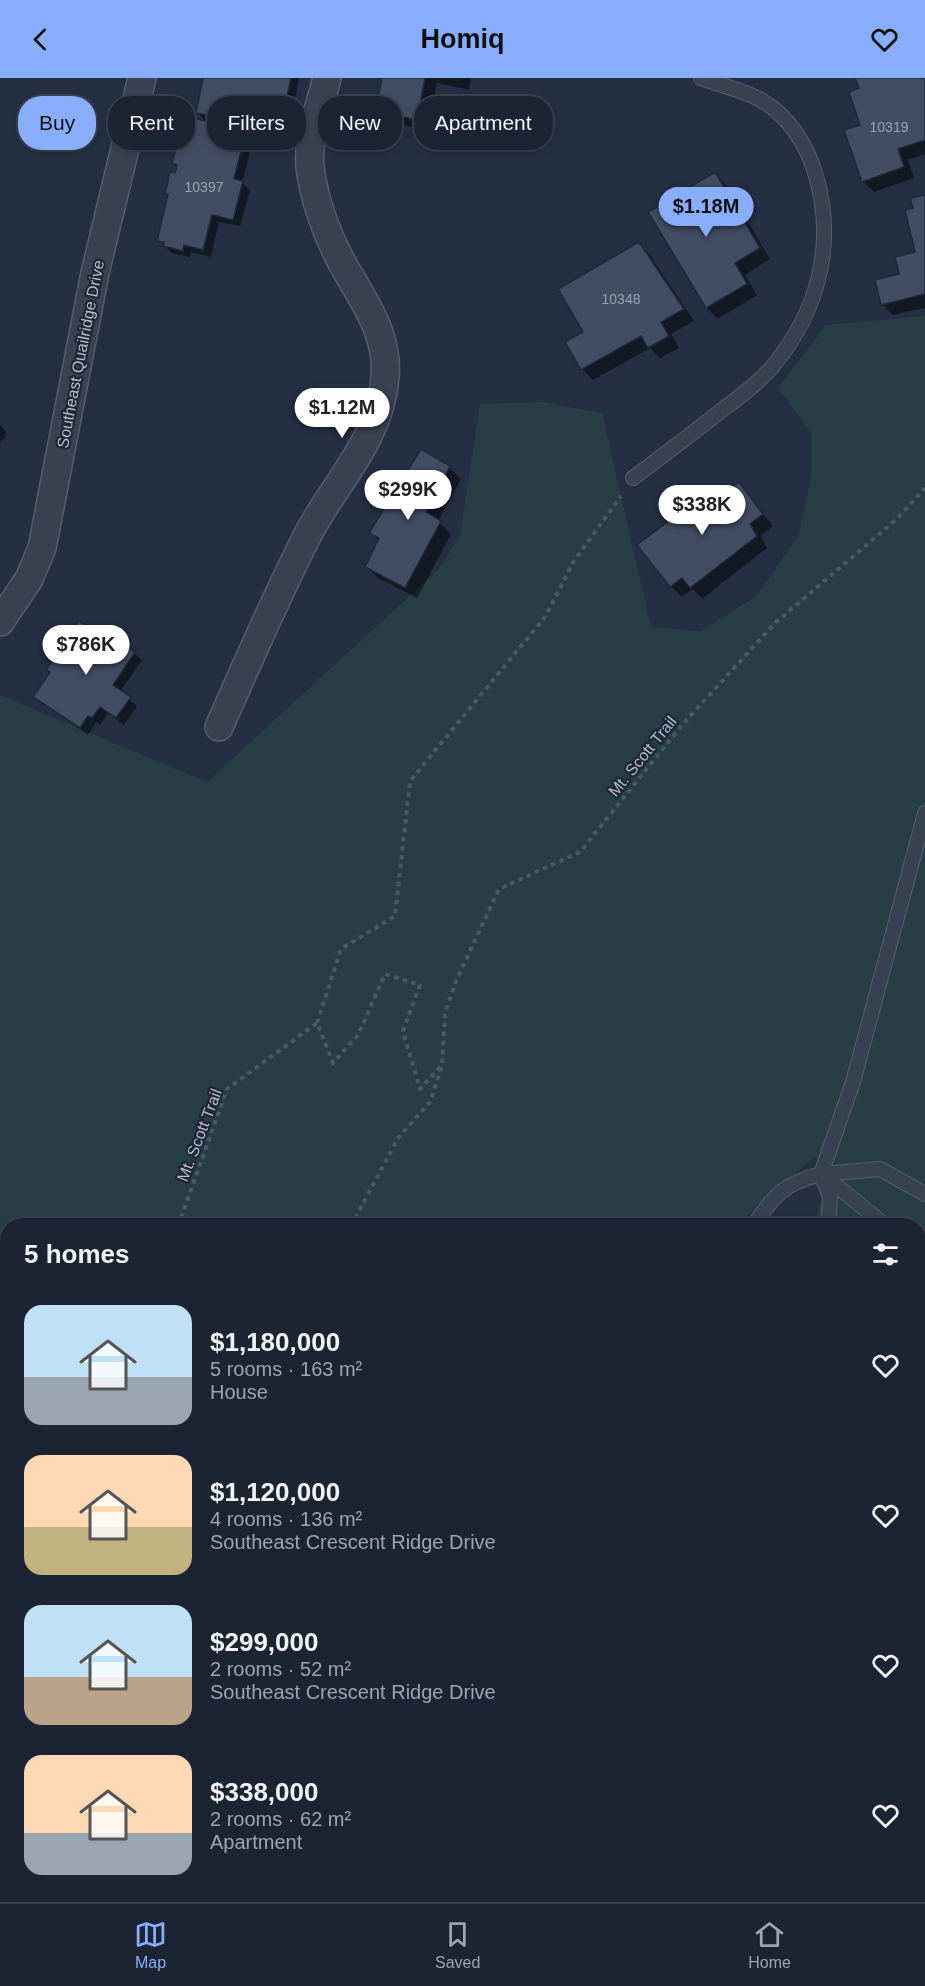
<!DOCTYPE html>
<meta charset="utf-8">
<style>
:root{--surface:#1c2332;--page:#252b3a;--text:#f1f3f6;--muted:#a0a4ac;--line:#3a404d;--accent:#8aaefe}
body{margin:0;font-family:Arial,sans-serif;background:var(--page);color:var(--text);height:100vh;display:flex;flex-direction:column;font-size:22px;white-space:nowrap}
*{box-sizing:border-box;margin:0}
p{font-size:20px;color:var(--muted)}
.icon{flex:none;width:33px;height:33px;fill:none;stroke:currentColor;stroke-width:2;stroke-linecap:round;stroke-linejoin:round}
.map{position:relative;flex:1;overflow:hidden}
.drawer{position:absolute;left:0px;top:1140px;width:926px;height:684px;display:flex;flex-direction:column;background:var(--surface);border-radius:24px 24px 0 0;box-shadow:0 3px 9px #0003,0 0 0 2px var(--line)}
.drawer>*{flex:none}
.top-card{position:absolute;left:18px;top:18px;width:600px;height:54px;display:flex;gap:12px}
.price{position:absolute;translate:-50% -51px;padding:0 14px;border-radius:21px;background:#fff;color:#222;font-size:20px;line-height:39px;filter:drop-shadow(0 2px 3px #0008)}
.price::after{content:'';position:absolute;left:50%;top:36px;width:18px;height:14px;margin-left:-9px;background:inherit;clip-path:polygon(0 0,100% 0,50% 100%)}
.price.current{background:var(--accent);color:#111}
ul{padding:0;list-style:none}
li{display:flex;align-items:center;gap:18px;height:150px;padding:0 24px}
li span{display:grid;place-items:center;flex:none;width:168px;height:120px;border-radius:18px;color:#555}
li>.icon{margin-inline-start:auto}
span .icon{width:72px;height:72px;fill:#fffc;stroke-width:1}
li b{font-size:26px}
h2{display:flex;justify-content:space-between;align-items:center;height:72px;padding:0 24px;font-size:26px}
.pill{padding:0 21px;border-radius:24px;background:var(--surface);box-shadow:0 3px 9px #0003,0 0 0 2px var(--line);font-size:21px;line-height:54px}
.pill.current{background:var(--accent);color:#111}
header{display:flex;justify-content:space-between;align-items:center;height:78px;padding:0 24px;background:var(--accent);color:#111;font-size:27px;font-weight:700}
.dock{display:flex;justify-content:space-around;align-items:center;height:84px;border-top:2px solid var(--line);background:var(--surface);font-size:16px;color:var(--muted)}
.dock a{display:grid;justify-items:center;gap:3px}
.dock .current{color:var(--accent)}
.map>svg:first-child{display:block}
.green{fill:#273e44}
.shadow{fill:#0007}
.building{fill:#414d63;stroke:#20293a;stroke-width:1.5}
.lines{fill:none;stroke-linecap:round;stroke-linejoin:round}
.service-casing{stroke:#555d6d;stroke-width:16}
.minor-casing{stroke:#555d6d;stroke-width:30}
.path{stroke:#455b61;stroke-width:4;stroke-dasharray:4.5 4.5;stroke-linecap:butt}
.service{stroke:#394253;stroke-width:14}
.minor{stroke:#394253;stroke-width:27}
.labels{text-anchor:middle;stroke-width:4.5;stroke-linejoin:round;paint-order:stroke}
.number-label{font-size:14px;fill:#9aa1b2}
.street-label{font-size:16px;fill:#b7bdcd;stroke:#1e2738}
</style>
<header><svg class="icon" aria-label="back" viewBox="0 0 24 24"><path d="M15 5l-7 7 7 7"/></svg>Homiq<svg class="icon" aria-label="heart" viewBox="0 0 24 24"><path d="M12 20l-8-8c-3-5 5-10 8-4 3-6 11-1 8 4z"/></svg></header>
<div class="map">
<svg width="925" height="1824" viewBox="0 0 925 1824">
<rect width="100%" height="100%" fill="#252f43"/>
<path class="green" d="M925 238V1824H453L466 1816H918V1148L814 1147 831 1091 815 1079 736 1147 8 1148V1816L381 1817 380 1824H0V617L207 704 440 490 460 457 480 326 542 324 602 335 651 549 700 553 757 518 799 456 811 399V355L778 310 826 247Z"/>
<path class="shadow" d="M204 0H299L288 59 211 44 225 58 224 62 243 67 250 74 242 105 250 112 240 148 219 144 211 179 191 174 190 179 172 175 159 162 170 118 167 115 178 89 174 85 207 45 198 35Z
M383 0H471L469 12 437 5 428 52 388 44 377 33Z
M857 0H925V76L908 82 914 100 874 114 863 103 861 11Z
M715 96 726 107 770 181 745 197 757 217 718 241 707 230 650 134Z
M925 118V230L893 237 882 226 917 176 915 132Z
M639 166 650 177 694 243 671 256 679 270 660 280 650 270 593 302 582 291Z
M0 346 6 354 5 360 0 364Z
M449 389 461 401 438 443 451 456 417 520 378 500 366 488 379 463 371 455Z
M739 406 773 448 761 458 767 470 702 521 693 511 682 519 671 508 707 415 715 423Z
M134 575 142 582 120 614 137 628 124 647 108 635 100 647 96 644 88 657 35 618Z
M918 1433 925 1455V1481L920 1482V1508L925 1513V1546L918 1569Z"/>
<path class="building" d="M203 0H291L280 52 196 35Z
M382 0H425L417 42 375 33Z
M855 0H925V62L898 71 904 89 862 104 844 52 860 47 849 14 859 10Z
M185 38 214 45 213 48 218 49 215 59 243 66 234 101 243 103 233 142 212 137 203 172 184 167 183 173 163 168 164 164 157 163 168 116H165L170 94 175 95 177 87 172 85Z
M715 94 760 170 735 185 747 206 706 230 648 134Z
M925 117V216L881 227 875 202 899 196 895 179 915 174 905 132 913 130 910 120Z
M639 164 684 231 661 244 669 258 648 270 641 258 581 292 565 264 583 254 558 211Z
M421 371 450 388 426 434 441 443 405 510 365 489 379 460 369 455Z
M739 404 763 436 750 446 757 458 690 510 682 500 670 509 637 467 708 413 714 422Z
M79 543 93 552 96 547 135 574 113 607 131 619 116 640 100 629 92 640 88 638 80 650 33 619 50 594 46 592Z"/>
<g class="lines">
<defs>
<path id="service" d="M633 400C661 379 689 358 717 336 735 322 757 307 772 289 818 234 836 167 816 98 807 67 789 38 761 22 743 12 720 7 701 0
M821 1096 853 1004 925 735
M821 1096 880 1091 925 1116
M822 1096 886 1148
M753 1148C774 1117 785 1105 821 1096L830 1119 828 1148
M918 1169 925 1174
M918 1315 925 1325
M918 1666 925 1664
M449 1824 464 1816"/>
<path id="minor" d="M0 544 29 501 42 470 95 195 142 0
M219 649C248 584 276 519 308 456 335 405 381 360 385 299 389 254 361 220 341 183 326 154 314 121 310 89 307 58 320 29 327 0"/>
</defs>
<use href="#service" class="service-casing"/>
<use href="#minor" class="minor-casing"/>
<path class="path" d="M317 945 341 871 395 838 410 703 545 539 574 483 621 418
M178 1148 227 1011 317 945 333 985 358 957 385 896 420 907 403 953 420 1011 442 987 445 935 456 903 499 811 580 774 682 647 776 544 897 441 925 410
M351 1148 398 1060 430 1024 442 988
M0 1260 8 1257
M0 1369 8 1362
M0 1511 8 1503
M0 1644 8 1640
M0 1727 8 1743
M0 1747 8 1756
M0 1790 8 1782
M0 1811 8 1794
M61 1816 63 1824"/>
<use href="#service" class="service"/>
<use href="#minor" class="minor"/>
</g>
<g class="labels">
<g class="number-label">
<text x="889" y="54">10319</text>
<text x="204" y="114">10397</text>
<text x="621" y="226">10348</text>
</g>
<g class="street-label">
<text transform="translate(80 276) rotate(-79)" y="6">Southeast Quailridge Drive</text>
<text transform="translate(642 678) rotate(-51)" y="6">Mt. Scott Trail</text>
<text transform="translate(199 1057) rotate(-69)" y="6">Mt. Scott Trail</text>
</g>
</g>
</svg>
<b class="price current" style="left:706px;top:160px">$1.18M</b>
<b class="price" style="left:342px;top:361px">$1.12M</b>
<b class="price" style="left:408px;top:443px">$299K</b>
<b class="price" style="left:702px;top:458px">$338K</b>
<b class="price" style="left:86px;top:598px">$786K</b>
<div class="top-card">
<a class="pill current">Buy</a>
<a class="pill">Rent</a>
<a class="pill">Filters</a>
<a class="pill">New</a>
<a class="pill">Apartment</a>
</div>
<section class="drawer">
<h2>5 homes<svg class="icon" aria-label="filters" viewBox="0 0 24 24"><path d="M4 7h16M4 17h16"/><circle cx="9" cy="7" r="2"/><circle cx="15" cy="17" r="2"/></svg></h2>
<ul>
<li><span style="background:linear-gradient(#bfe0f5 60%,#9aa5b1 0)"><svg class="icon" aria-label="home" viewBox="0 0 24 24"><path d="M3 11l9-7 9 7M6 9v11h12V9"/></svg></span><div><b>$1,180,000</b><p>5 rooms · 163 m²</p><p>House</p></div><svg class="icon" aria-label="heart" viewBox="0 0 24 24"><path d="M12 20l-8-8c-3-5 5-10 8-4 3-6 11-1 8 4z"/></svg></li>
<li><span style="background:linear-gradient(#ffd9b3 60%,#c2b280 0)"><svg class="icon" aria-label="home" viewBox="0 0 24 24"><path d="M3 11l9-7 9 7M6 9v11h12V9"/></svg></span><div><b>$1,120,000</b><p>4 rooms · 136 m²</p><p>Southeast Crescent Ridge Drive</p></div><svg class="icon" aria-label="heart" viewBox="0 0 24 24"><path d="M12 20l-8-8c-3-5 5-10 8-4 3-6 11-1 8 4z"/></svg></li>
<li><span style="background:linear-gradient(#bfe0f5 60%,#b9a48a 0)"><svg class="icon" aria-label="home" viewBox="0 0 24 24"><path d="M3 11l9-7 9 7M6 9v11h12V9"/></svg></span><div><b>$299,000</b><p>2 rooms · 52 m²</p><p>Southeast Crescent Ridge Drive</p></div><svg class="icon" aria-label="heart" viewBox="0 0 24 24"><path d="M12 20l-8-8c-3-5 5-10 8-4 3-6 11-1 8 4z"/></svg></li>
<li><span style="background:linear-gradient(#ffd9b3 65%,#9aa5b1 0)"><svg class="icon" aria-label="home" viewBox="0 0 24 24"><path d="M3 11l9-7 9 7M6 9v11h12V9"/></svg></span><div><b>$338,000</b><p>2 rooms · 62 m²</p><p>Apartment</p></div><svg class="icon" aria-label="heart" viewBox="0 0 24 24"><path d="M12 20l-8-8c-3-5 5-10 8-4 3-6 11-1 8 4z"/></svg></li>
</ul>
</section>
</div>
<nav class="dock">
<a class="current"><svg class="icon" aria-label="map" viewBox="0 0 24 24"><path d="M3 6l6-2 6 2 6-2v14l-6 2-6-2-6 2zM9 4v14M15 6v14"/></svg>Map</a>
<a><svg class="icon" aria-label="saved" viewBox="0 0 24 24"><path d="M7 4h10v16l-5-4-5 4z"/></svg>Saved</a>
<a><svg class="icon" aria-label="home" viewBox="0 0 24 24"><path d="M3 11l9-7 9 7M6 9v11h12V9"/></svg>Home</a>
</nav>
